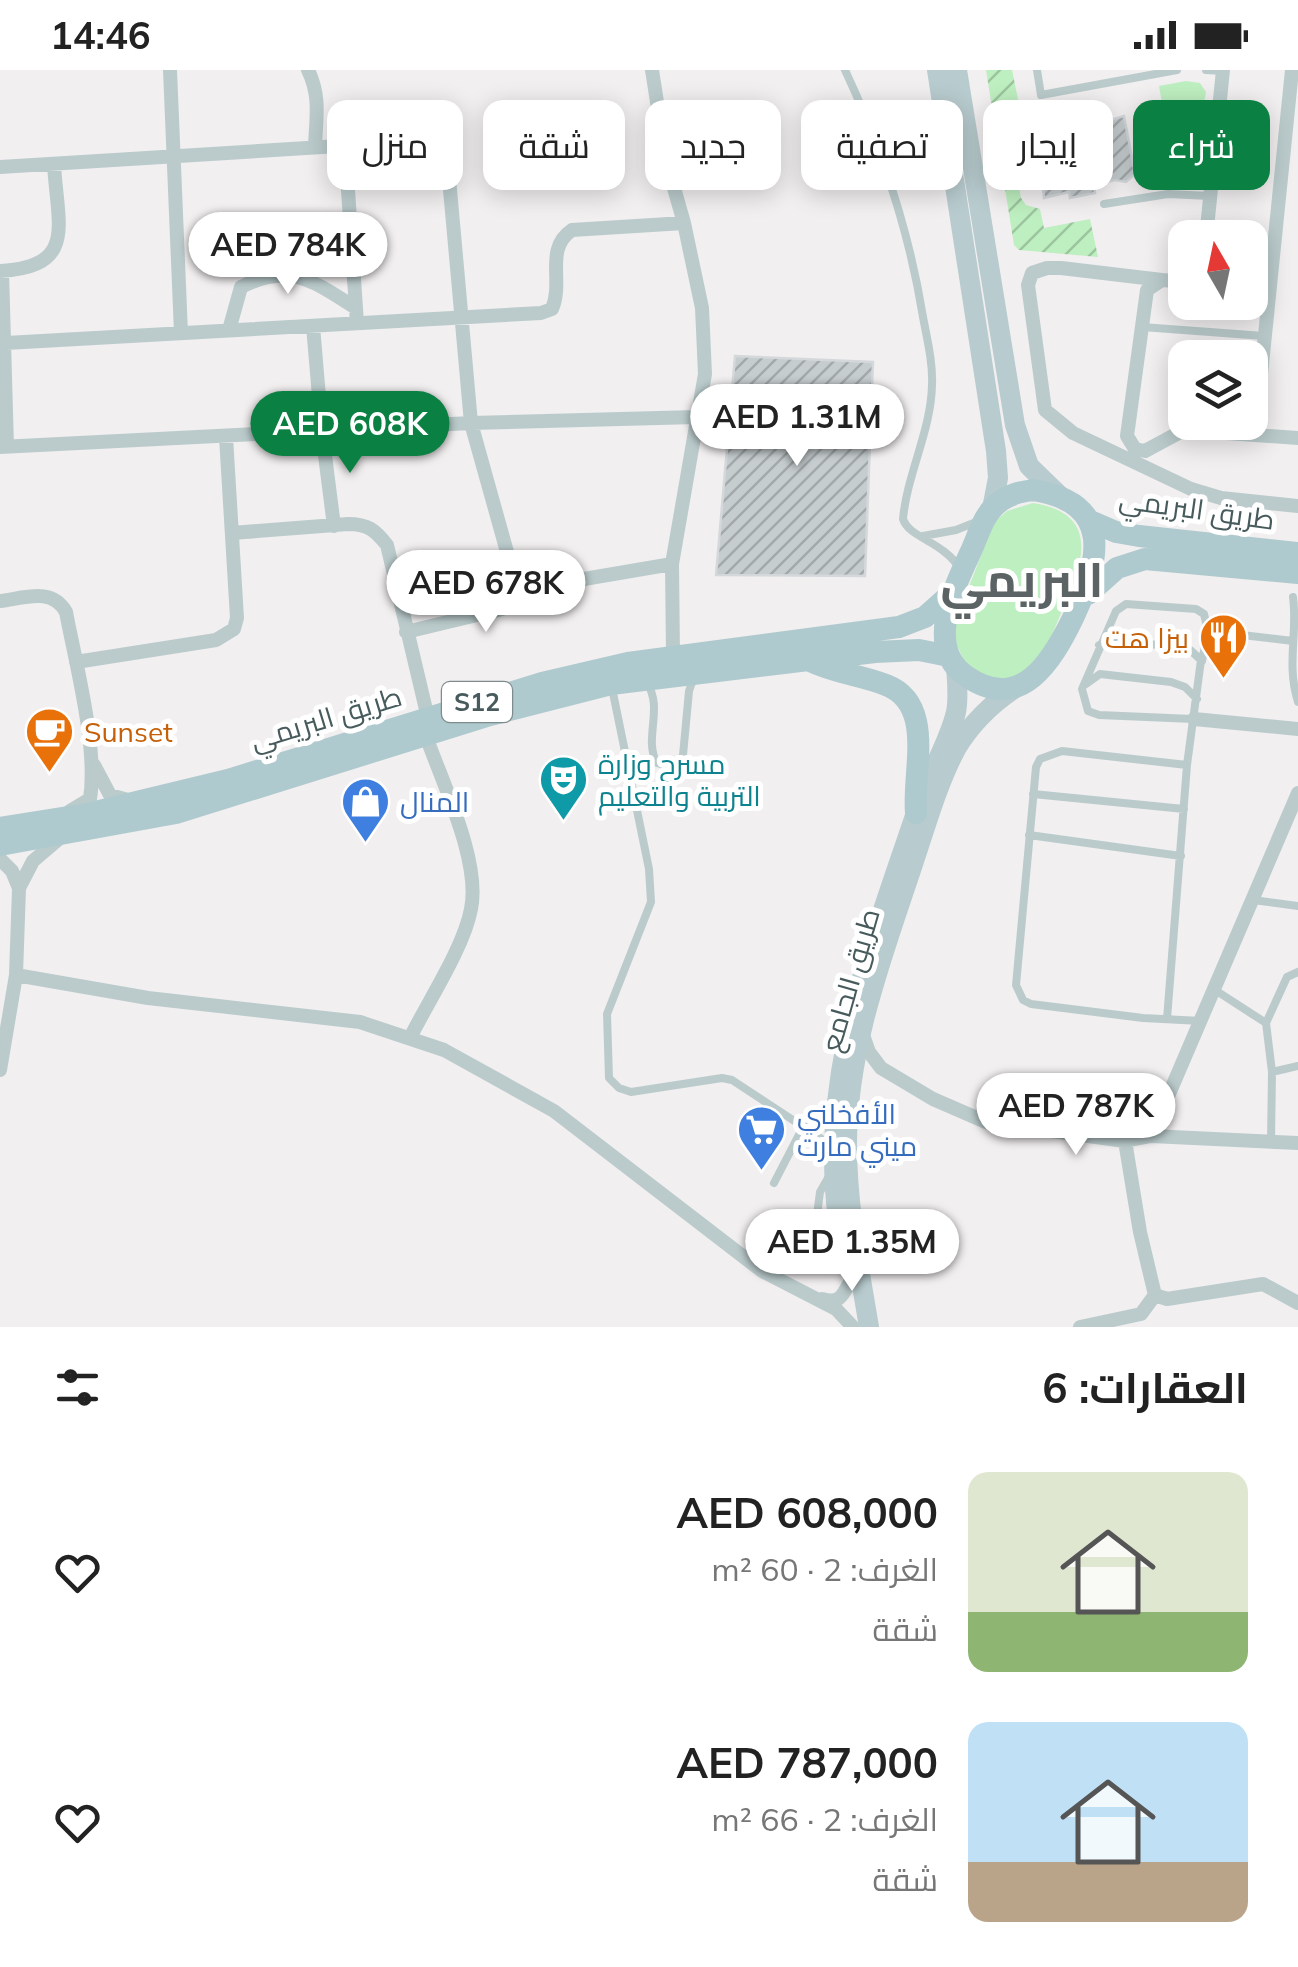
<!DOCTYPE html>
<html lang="ar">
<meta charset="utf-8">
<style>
:root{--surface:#fff;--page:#f6f6f6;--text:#222;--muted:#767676;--accent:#0b8043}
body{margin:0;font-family:Mulish,Cairo,sans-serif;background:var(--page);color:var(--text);direction:rtl;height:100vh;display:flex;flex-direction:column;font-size:38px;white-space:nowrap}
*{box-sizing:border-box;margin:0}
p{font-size:32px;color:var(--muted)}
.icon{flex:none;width:55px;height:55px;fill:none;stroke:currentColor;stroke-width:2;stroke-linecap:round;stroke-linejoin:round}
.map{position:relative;height:1257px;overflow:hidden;direction:ltr}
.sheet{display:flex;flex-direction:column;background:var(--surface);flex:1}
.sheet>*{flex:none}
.guide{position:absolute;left:30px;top:30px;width:1240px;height:90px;direction:rtl;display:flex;gap:20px}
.needle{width:65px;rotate:351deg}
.buttons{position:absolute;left:1168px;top:150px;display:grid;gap:20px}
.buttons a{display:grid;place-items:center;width:100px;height:100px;border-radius:20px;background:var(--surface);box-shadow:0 5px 25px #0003;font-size:50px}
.price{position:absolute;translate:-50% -85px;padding:0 22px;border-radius:35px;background:#fff;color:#222;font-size:32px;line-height:65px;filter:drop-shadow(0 2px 5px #0008)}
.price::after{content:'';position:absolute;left:50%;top:60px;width:30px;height:22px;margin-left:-15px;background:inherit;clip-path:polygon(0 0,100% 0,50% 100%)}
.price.on{background:var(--accent);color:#fff}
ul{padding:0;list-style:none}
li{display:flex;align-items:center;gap:30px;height:250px;padding:0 50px}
li span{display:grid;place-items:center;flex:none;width:280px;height:200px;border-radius:20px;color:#555}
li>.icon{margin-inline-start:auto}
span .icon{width:120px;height:120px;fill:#fffc;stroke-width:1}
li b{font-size:42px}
h2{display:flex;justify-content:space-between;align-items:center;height:120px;padding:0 50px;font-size:42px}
.pill{padding:0 35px;border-radius:20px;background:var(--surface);box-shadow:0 5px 25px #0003;font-size:35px;line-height:90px}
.pill.on{background:var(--accent);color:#fff}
.status{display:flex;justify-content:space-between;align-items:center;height:70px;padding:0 50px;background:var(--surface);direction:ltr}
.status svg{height:28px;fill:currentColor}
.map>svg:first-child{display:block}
.grass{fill:#beefc0}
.garden{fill:url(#garden-furrows)}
.building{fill:url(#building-hatch);stroke:#d4d8db;stroke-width:2.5}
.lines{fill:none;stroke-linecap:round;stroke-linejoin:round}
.lane{stroke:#bbcbcc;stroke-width:8}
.street{stroke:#bbcbcc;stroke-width:14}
.secondary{stroke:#b8cbce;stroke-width:20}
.primary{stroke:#afcace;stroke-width:22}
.labels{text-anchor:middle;stroke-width:10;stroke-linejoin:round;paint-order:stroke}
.shield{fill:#fff;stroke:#7e8c8e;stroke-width:2.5}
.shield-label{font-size:25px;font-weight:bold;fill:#475b5d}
.street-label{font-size:28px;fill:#475b5d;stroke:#fff}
.food-label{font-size:28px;fill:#c56008;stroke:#fff;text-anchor:end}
.culture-label{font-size:28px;fill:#0d838f;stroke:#fff;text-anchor:start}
.shop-label{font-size:28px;fill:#366cbe;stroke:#fff;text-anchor:start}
.town-label{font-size:48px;font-weight:bold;fill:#5c6364;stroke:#fff}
</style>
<div class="status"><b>14:46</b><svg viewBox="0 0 49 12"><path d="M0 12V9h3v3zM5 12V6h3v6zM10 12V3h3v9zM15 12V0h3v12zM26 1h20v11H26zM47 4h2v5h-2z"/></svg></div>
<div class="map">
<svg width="1298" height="1257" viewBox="0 0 1298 1257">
<defs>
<pattern id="garden-furrows" width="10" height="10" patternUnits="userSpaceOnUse" patternTransform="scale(2.5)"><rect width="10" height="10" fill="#beefc0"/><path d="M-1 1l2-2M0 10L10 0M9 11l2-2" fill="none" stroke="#9cc59f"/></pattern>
<pattern id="building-hatch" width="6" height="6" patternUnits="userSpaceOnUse" patternTransform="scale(2.5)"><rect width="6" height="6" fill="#c6cdcf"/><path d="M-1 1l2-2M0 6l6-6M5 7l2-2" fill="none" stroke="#a3a9ab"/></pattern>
</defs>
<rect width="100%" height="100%" fill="#f2eff0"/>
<path class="grass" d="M1186 11 1200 13 1206 22 1200 54 1181 57 1178 46 1163 39 1159 16Z
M1185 60H1201L1202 65 1195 109 1177 112C1174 95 1170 83 1184 72L1181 62Z
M1033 433C1103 444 1082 496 1062 541 1051 566 1042 599 1012 608 997 612 982 604 968 599L951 563 994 452 1007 441Z"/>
<path class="garden" d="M986 0H1012L1019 34 1006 44 1021 128 1026 135 1040 139 1044 158 1090 149 1098 187 1019 180 1014 175Z"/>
<path class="building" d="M1081 43 1083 52 1098 48 1099 53 1124 46 1135 104 1126 112 1115 110 1094 115 1095 123 1070 128 1069 122 1044 128 1042 111 1033 113 1027 78 1035 77 1032 61 1056 56 1055 48Z
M735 286 873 292 865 506 716 505Z"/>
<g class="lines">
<path class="lane" d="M845 0C882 79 909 160 923 247 927 269 933 292 932 315 931 361 907 404 903 449 909 468 943 471 960 499
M1037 0 1041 25 1177 0
M1206 0 1223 1
M1104 134 1168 124 1210 126
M1142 257 1264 266
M923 466 956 460 976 452
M1293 527C1298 564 1286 594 1298 632
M1208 561 1293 571
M1099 575 1109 570 1188 578 1201 590 1187 695 1167 949
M647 613C664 639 643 669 657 693L670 697 679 693 683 685 689 621 694 607
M1086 614 1100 604 1171 612 1185 617 1197 629
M612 618 649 799 651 832 607 944 609 1008 619 1018 631 1022 722 1008 732 1010 831 1075
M1193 649 1099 645 1088 641 1082 619 1116 541 1126 534 1196 539 1204 544 1208 561 1202 591
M1187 695 1062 681 1040 689 1036 697 1016 915 1023 930 1031 934 1143 948 1201 951
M1033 724 1184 739
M1029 765 1181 786
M1253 830 1298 836
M1215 920 1266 953 1272 1002 1271 1072
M1266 953 1287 907 1298 902
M1272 1002 1298 996
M828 1108 820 1122 813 1175 822 1183 847 1196
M774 1113 804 1055 832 1044"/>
<path class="street" d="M170 0 181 263
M308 0C321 27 316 48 315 77
M652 0 666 90 684 153 702 238 705 304 672 494 673 585
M345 76 357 253
M0 97 420 71H440L446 75 471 353 521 532
M1206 168 1223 0
M0 201C78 197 57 154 54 94
M2 201 7 377
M1162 210 1061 198H1047L1032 203 1028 215 1045 340 1073 363 1191 419 1221 428 1298 436
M1185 212 1162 210 1147 220 1127 366 1135 379 1145 381 1184 360 1298 368
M313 256 322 362 334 456
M229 260 241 217C290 192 313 211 356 238
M6 273 541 243 552 239C564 211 544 179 572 160L684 153
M1255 363 1292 0
M0 377 471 353 696 347
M232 463 348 454C368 454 375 460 387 475L428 648
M0 531C25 528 52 517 66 542 76 595 98 677 90 729L70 741
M406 562 502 539 521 532 543 516 672 494
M76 592 216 570 234 559 237 548 226 367
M1194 649 1298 659
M94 695 110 725 128 730
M0 789 12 801 19 818
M16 905 148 928 360 952 444 980 554 1041 762 1201 836 1239 853 1257
M862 962 869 982 881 998 933 1029 986 1052 1125 1071 1151 1066 1298 1073
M411 966C429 930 464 877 471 839 481 791 442 712 426 666
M0 1000 16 905 19 818 33 791 60 768
M1151 1066 1298 723
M1125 1071 1140 1162 1155 1225 1167 1229 1263 1214 1298 1233
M822 1229C839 1234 842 1227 850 1212
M1080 1257 1141 1244 1155 1225"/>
<path class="secondary" d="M937 0 996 381 998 408 992 439
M957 0 1015 355 1029 396 1060 426
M842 1174C812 1020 871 877 919 734 929 703 949 673 956 642 959 627 957 612 956 596
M869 1257C859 1197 847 1136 847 1075 847 977 883 885 913 794 926 756 937 715 956 679 972 652 993 632 1020 615"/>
<path class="primary" d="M1033 420C1115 433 1100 491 1073 548 1052 591 1021 644 966 606 923 577 956 514 972 479 979 463 984 444 998 433 1009 424 1020 422 1033 420Z
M1088 450 1116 462 1139 466 1298 483
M1088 524 1117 498 1145 489 1298 503
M810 591C834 603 861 605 886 615 936 634 912 702 916 743
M0 758 87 744 228 710 542 613 628 593 899 557 925 547 953 522
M0 775 176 743 490 645 611 614 875 582 919 580 949 586"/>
</g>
<defs>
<symbol id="restaurant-pin" viewBox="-11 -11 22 30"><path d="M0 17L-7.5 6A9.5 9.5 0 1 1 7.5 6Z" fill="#e8710a" stroke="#fff"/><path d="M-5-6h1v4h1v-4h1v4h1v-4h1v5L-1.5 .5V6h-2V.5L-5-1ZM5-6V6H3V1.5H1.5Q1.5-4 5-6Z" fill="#fff"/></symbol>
<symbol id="cafe-pin" viewBox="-11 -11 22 30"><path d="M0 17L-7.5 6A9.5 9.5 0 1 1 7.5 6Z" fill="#e8710a" stroke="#fff"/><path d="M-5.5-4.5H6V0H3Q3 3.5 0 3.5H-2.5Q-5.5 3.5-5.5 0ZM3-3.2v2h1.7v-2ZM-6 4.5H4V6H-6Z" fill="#fff"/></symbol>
<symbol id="theatre-pin" viewBox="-11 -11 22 30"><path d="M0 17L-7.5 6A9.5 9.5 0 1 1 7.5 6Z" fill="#0f9aa8" stroke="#fff"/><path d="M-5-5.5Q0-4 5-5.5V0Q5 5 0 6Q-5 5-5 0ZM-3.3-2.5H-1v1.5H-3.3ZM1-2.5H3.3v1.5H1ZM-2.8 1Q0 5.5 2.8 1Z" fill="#fff"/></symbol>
<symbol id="shop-pin" viewBox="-11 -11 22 30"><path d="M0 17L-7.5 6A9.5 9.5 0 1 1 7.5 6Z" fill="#3f7fe0" stroke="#fff"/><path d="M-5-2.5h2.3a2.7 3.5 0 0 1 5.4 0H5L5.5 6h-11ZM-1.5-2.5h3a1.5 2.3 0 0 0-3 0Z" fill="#fff"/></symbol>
<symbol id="supermarket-pin" viewBox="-11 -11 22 30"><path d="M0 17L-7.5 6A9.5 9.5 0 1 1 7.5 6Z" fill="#3f7fe0" stroke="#fff"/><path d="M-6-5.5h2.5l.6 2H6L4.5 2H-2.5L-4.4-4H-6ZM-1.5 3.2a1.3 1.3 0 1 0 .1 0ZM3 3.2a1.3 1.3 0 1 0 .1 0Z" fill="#fff"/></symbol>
</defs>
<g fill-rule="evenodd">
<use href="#restaurant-pin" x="1196" y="540" width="55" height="75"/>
<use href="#cafe-pin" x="22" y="634" width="55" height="75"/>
<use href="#theatre-pin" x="536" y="682" width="55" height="75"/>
<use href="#shop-pin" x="338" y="704" width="55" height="75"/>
<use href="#supermarket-pin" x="734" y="1032" width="55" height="75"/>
</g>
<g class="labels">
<rect class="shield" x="442" y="612" width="70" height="40" rx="8"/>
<g class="shield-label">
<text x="477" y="641">S12</text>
</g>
<g class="street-label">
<text transform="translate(1197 439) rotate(8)" y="10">طريق البريمي</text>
<text transform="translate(326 648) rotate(-17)" y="10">طريق البريمي</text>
<text transform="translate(850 910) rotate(-74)" y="10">طريق الجامع</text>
</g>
<g class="food-label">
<text x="1189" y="578">بيزا ه‍ت</text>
<text x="84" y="672" text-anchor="start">Sunset</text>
</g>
<g class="culture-label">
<text x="598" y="704">مسرح وزارة<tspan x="598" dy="32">التربية والتعليم</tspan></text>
</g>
<g class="shop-label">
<text x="400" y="742">المنال</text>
<text x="797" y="1054">الأفخلني<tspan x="797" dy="32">ميني مارت</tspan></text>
</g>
<g class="town-label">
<text x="1022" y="527">البريمي</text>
</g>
</g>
</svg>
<div class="buttons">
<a><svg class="needle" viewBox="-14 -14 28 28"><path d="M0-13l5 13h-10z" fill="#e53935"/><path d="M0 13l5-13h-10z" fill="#767676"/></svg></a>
<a><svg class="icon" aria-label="layers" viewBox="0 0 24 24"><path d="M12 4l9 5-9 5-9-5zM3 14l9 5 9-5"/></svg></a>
</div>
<b class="price" style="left:288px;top:227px">AED 784K</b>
<b class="price" style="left:797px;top:399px">AED 1.31M</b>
<b class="price on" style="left:350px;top:406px">AED 608K</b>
<b class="price" style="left:486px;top:565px">AED 678K</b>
<b class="price" style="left:1076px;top:1088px">AED 787K</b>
<b class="price" style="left:852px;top:1224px">AED 1.35M</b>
<div class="guide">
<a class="pill on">شراء</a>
<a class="pill">إيجار</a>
<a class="pill">تصفية</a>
<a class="pill">جديد</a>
<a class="pill">شقة</a>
<a class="pill">منزل</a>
</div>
</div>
<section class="sheet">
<h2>العقارات: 6<svg class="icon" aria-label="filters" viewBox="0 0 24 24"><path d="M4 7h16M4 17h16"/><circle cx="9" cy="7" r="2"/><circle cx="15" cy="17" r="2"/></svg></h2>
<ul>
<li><span style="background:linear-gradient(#dfe7d0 70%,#8fb573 0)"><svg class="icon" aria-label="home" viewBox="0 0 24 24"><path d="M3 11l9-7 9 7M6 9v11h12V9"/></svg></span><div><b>AED 608,000</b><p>الغرف: 2 · 60 m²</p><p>شقة</p></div><svg class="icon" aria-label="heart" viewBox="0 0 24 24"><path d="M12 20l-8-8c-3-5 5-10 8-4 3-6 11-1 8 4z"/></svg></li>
<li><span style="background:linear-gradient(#bfe0f5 70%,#b9a48a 0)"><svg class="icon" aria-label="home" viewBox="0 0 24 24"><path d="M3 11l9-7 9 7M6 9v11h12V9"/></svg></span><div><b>AED 787,000</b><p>الغرف: 2 · 66 m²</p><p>شقة</p></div><svg class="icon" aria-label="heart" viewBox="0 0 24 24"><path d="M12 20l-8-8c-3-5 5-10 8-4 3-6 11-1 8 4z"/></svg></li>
</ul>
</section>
